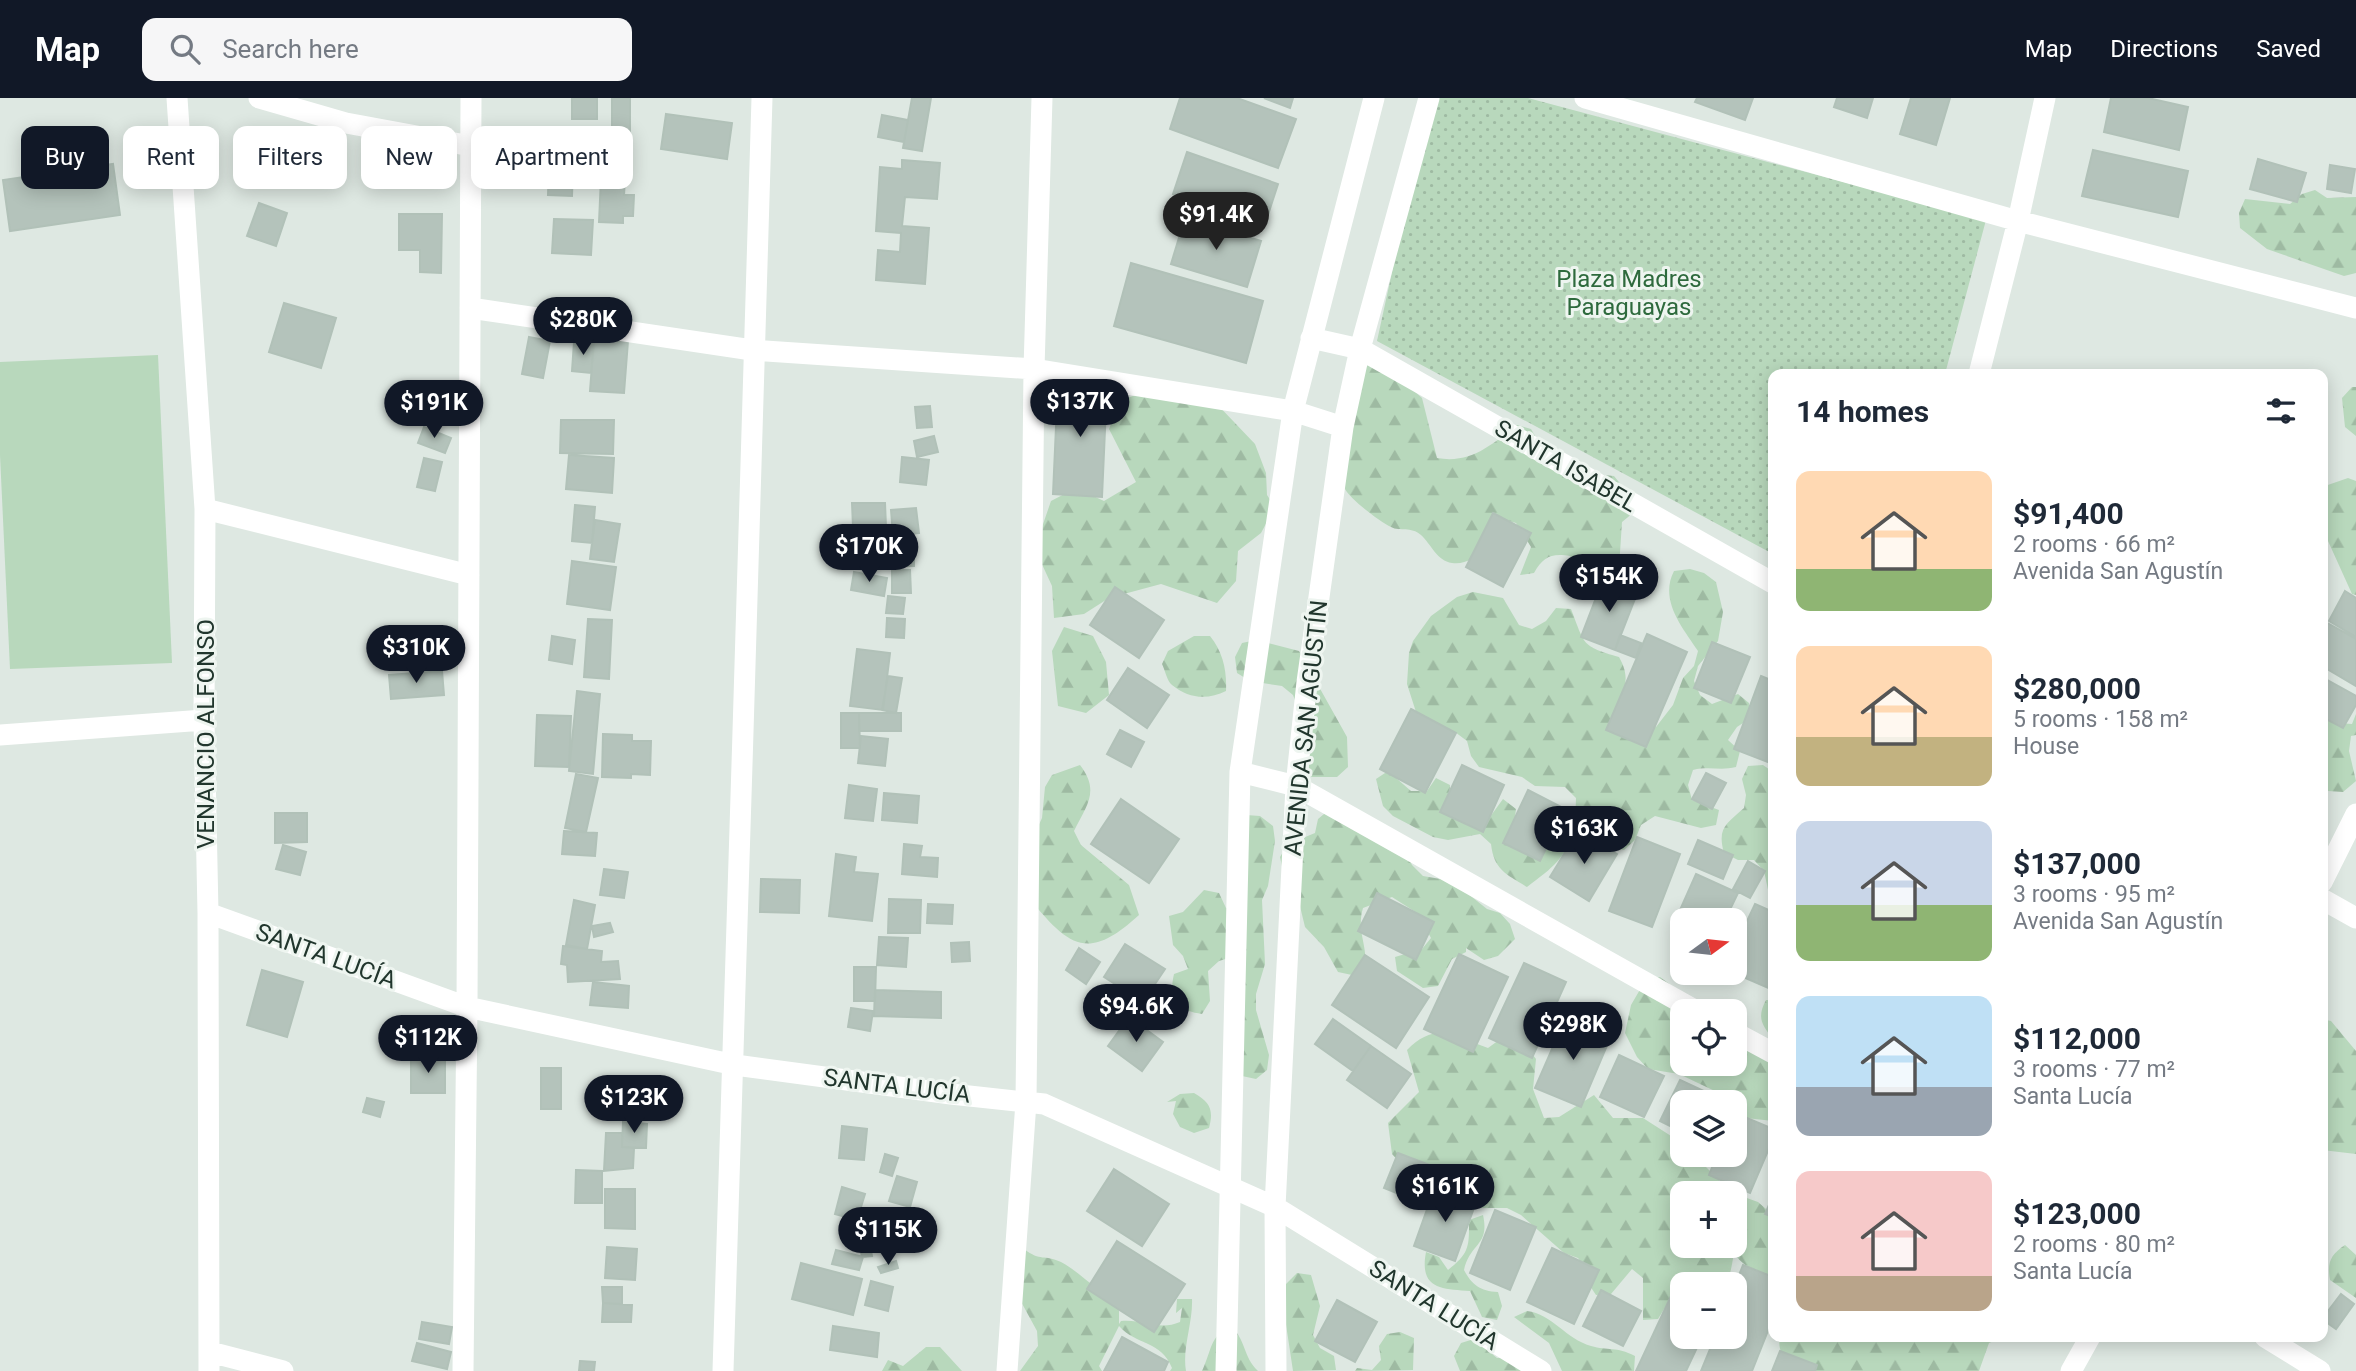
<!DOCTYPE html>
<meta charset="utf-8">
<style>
:root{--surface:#fff;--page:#f6f6f7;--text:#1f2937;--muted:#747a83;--accent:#111827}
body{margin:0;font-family:Roboto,sans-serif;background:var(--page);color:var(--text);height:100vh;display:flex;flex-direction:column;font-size:26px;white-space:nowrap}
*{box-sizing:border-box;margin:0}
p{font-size:23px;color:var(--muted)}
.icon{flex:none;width:38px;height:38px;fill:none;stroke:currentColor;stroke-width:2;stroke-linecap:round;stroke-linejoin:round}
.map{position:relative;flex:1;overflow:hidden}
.sheet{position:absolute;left:1768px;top:271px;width:560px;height:973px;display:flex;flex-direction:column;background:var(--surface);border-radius:14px;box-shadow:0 4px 18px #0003}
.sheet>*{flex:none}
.banner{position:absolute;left:21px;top:28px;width:665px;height:63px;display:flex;gap:14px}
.needle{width:46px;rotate:75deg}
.fabs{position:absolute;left:1670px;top:810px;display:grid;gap:14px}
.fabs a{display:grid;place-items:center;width:77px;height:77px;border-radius:14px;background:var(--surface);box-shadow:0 4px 18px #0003;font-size:35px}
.price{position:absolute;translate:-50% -60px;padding:0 16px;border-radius:24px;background:var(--accent);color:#fff;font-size:23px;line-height:46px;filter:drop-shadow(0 2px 4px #0008)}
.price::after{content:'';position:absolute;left:50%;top:42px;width:21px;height:16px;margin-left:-10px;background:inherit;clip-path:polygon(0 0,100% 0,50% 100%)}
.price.selected{background:#222;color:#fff}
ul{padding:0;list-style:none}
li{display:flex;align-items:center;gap:21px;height:175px;padding:0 28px}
li span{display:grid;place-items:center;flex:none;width:196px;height:140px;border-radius:14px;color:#555}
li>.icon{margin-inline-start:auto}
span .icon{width:84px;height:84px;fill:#fffc;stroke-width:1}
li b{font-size:30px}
h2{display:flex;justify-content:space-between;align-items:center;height:84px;padding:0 28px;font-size:30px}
.pill{padding:0 24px;border-radius:14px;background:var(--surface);box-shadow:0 4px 18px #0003;font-size:24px;line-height:63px}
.pill.selected{background:var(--accent);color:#fff}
header{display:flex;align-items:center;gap:42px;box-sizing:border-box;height:98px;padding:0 35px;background:var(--accent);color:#fff}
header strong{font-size:33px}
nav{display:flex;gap:38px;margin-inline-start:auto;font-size:24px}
.search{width:490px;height:63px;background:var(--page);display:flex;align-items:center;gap:18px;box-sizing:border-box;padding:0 24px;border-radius:14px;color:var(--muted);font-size:26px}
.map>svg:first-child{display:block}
.grass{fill:#b8d8bc}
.forest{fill:url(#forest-firs)}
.park{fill:url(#park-dots)}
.building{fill:#b4c3bb;stroke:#b1c1b8;stroke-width:2}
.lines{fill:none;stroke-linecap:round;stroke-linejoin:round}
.minor{stroke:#fff;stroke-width:21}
.labels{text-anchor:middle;stroke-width:6;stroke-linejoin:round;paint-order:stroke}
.park-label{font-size:24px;fill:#2e6a3d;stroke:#eef5f0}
.street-label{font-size:24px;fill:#21362d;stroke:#eef5f0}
</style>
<header>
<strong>Map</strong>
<div class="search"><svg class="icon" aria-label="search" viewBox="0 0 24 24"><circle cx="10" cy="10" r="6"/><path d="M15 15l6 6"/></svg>Search here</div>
<nav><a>Map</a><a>Directions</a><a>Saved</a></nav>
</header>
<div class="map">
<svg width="2356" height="1273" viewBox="0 0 2356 1273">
<defs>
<pattern id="forest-firs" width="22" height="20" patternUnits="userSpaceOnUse" patternTransform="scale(1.75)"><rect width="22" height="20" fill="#b8d8bc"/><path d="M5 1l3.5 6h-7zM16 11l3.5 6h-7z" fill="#9ebaa2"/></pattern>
<pattern id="park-dots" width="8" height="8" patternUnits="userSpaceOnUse" patternTransform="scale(1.75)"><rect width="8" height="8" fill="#b8d8bc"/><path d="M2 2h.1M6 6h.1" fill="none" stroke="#9ebaa2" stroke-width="1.8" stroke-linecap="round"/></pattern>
</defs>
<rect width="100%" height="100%" fill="#dee8e2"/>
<path class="grass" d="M158 257 172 565 10 571 0 357V264Z"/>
<path class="forest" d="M2315 92 2327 100 2356 99V175L2344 178 2267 151 2240 130 2239 115 2245 101 2290 106 2302 96Z
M1375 258 1422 300 1437 360C1471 366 1491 347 1517 327L1531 331 1555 372 1614 378 1632 400 1633 415 1622 424 1619 470 1596 490H1580L1578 469 1570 458C1551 455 1543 459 1534 475L1520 477 1531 449 1516 425 1502 421C1491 438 1477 469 1452 465 1437 463 1431 446 1421 437 1411 428 1400 434 1391 429 1380 424 1350 401 1345 391 1332 361 1349 306 1354 274Z
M2352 289H2356V338L2345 329 2342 300Z
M1151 292 1214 303 1255 346 1266 375 1267 397 1275 409 1261 435 1238 453 1236 483 1217 505 1161 486 1109 500 1084 516 1054 520 1052 488 1040 462 1041 432 1051 403 1076 390 1104 403 1136 384 1109 331 1121 302Z
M2348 380 2356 383V497L2352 496 2328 443 2322 439V389Z
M1690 471 1704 475 1716 484 1723 514 1718 543 1698 568 1694 583 1700 597 1712 606 1738 596 1749 605V621L1737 629 1728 642 1740 653 1736 669C1721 673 1709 668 1693 672L1688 687 1692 702 1719 712 1716 727 1701 730 1655 718 1641 727 1635 742 1624 752 1609 749 1603 737 1575 728C1567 760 1552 770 1527 789 1506 776 1494 772 1491 746L1480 736 1448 742 1433 739 1393 718 1383 708 1376 681 1388 673 1411 693H1427L1436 680 1450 687 1449 702 1487 723 1503 701 1516 711 1514 727 1537 746 1560 728H1575L1576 700 1565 689 1535 688 1522 679 1479 669 1471 658 1467 643 1455 634 1441 633 1416 614 1407 586 1409 555 1413 543 1431 518 1457 499 1473 494 1503 500 1519 527 1532 531 1546 523 1556 510 1571 511C1585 547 1581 548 1619 559 1624 568 1627 576 1625 587 1619 611 1601 616 1628 637L1656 629 1673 607 1683 580 1694 568 1698 553C1682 529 1659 502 1674 473Z
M1064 529 1093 538 1106 564 1109 597 1086 615 1058 608 1052 553Z
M1194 538H1210C1223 554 1227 573 1226 593 1208 602 1189 601 1172 587 1167 583 1165 572 1162 566L1168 553Z
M1256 542 1299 553 1347 639 1348 669 1337 679H1309L1300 667 1298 610 1293 597 1282 588 1250 583 1237 575 1235 559 1242 545Z
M2322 599 2338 625 2352 626 2356 616V637L2351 638 2349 653 2356 683 2343 694 2328 693 2322 647Z
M1080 667C1100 693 1087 707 1074 733L1081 747 1129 787 1139 817C1088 864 1069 849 1029 800L1036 733 1042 720 1045 689 1052 677Z
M1763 667 1773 674V803L1770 801 1764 773 1754 762H1738L1724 755C1717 730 1726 726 1744 710L1746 697 1742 681 1748 668Z
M1330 711 1399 740 1412 767 1423 778 1452 783 1487 811 1500 815 1510 826 1515 841 1498 858 1484 862 1466 850V854L1452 861 1438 888 1423 890 1397 873 1395 859 1422 851 1431 840 1417 815 1392 799 1363 810C1356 834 1368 846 1365 871L1352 877 1338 874 1324 849 1305 829 1298 800 1283 773 1280 759 1288 746 1315 735 1318 721Z
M1246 717 1260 718 1273 728 1275 743 1268 788 1262 802 1265 866 1256 896V912L1269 957 1267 972 1256 981 1242 978 1232 859 1219 863 1208 873 1210 903 1202 916C1176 912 1168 902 1174 876L1188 871 1183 858 1173 847 1169 818 1183 814 1204 792 1219 795 1226 810 1239 815 1238 786 1228 739Z
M1660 879 1685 898 1716 913 1682 914V966H1734V933L1773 962V1023L1737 1019 1734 1004H1729L1719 995 1679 976 1648 971 1637 959 1625 935 1631 907 1645 883Z
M1766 902H1773V941C1761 926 1757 919 1766 902Z
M2322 921 2331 923 2356 953V1056L2322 1052Z
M1445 934 1488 950 1499 942 1527 949 1536 961 1533 991 1544 1020 1559 1019 1594 997 1613 1020H1643L1682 1045V1057H1694L1726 1089V1095L1682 1096V1148H1727L1734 1154V1119L1744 1099 1758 1104 1773 1117V1179C1755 1174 1746 1170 1734 1156 1732 1164 1731 1178 1726 1184 1720 1190 1688 1187 1681 1183L1658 1221 1643 1222V1180L1632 1171 1611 1196 1596 1197 1588 1185 1587 1172 1578 1160 1564 1155 1521 1117 1507 1110H1476L1462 1105 1430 1075 1402 1067 1392 1056 1388 1025 1419 994 1407 952C1419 940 1428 935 1445 934Z
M1194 995C1210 1004 1214 1012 1209 1030L1194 1035 1180 1029 1173 1016 1176 1003 1167 1004 1180 996Z
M1483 1117C1490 1148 1470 1145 1464 1172 1472 1187 1480 1193 1498 1194L1502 1208 1497 1222 1482 1219 1470 1193C1441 1191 1419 1191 1426 1154L1439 1159 1448 1172C1470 1155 1469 1148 1469 1122Z
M2345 1147 2356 1157V1200L2330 1182C2327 1165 2330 1157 2345 1147Z
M1024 1151C1041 1164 1044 1156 1061 1164 1080 1174 1092 1191 1114 1198L1119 1212V1226L1121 1223C1144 1221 1159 1233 1180 1224L1182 1210 1176 1215 1177 1201H1192C1193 1225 1182 1250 1186 1273H1170L1172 1270C1161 1242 1137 1248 1119 1228L1099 1268 1102 1273H1020L1038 1248 1037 1233 1007 1178Z
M1297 1175 1311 1177 1320 1208 1313 1237 1320 1250 1334 1258 1336 1272 1293 1273 1282 1200 1286 1186Z
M1527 1213C1552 1216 1566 1241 1591 1248 1608 1253 1616 1248 1635 1258L1634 1273H1562L1549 1245 1514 1219Z
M1230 1227C1246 1241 1243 1259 1258 1273H1202C1212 1252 1209 1240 1230 1227Z
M1400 1234 1414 1240 1413 1272 1355 1273 1357 1270 1372 1272 1381 1262 1379 1248 1387 1236Z
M1780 1239H2004L1989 1245 1979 1273H1804C1790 1264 1776 1258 1780 1239Z
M1474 1241 1497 1260 1527 1259 1540 1273H1460L1454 1258 1461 1245Z
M926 1249H940L962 1273H882L888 1262 903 1268Z"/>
<path class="park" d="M1430 0H1528L1986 122 1945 276H1773V456L1377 243Z"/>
<path class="building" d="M572 0H597V21H572Z
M612 0H630V57H591L592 29H612Z
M912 0H931L922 53 903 50Z
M1180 0H1237L1296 21 1278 70 1170 31Z
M1264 0H1293L1290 10Z
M1697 0H1753L1745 22 1695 4Z
M1837 0H1873L1867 20 1834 9Z
M1911 0H1950L1936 47 1900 36Z
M2111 0H2148L2188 9 2179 52 2104 34Z
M666 16 732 25 727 61 661 51Z
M882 17 908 22 904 44 878 39Z
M2093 52 2188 73 2178 119 2082 98Z
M1187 54 1278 86 1265 126 1173 96Z
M2258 61 2306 75 2297 104 2250 91Z
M902 62 940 65 937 101 905 99 902 128 929 130 925 186 876 182 878 152 900 154 901 135 876 133 880 69 902 71Z
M113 66 120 117 10 133 3 82Z
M549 67 573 68 572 98 548 97Z
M2330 67 2355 71 2351 95 2327 91Z
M601 80 625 81 624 97H634L633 118H623V125L599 124Z
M259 105 287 115 276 148 247 138Z
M399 116H442L441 175 420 174V152H399Z
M1185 120 1261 143 1247 189 1171 166Z
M554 121 593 122 591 157 552 155Z
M1131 165 1263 203 1246 265 1114 228Z
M284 205 336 220 321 270 269 254Z
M529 239 550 243 543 280 522 276Z
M594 241 628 243 624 295 590 293Z
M574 244 594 245 591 275 572 273Z
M1058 284 1107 287 1102 399 1053 396Z
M930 308 932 329 917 330 915 309Z
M561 322H614L613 356 560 355Z
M424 329 451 340 445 355 418 345Z
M934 338 938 354 917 359 914 343Z
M569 357 614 360 612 395 566 391Z
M902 359 929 362 926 387 900 384Z
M424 360 442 364 435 393 417 389Z
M852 405H885L886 429H853Z
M575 407 595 409 592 445 572 443Z
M916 410 919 435 893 437 891 412Z
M1493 415 1531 435 1503 489 1466 469Z
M595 422 620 426 614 464 590 461Z
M891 441H914V468H892Z
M572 463 616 469 610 512 567 506Z
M892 472H910L911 495H892Z
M854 474 887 480 884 498 851 492Z
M1604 479 1638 493 1615 552 1581 539Z
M1115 489 1164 522 1139 560 1090 527Z
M2345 493 2356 500V539L2329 523Z
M888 498 905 500 903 516 886 515Z
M887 520 905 521 904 540 886 539Z
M588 521 612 522 609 581 584 579Z
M2322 522 2356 541V588L2322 568Z
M1647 536 1687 554 1646 649 1606 632Z
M1620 537 1641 545 1636 560 1615 552Z
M552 538 575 542 572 566 549 562Z
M1712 544 1750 559 1731 605 1694 590Z
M857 551 890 555 883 612 850 608Z
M1128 570 1169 597 1147 630 1107 602Z
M442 573 444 597 391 601 389 577Z
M888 578 902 580 896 615 882 612Z
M1761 578 1773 583V666L1734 651Z
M2322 579 2356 598V607L2343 630 2322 619Z
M577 593 600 596 593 676 569 673Z
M1411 611 1456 635 1425 695 1380 671Z
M841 615H859L860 650H841Z
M859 615H901V633H859Z
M537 617 571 618 569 669 535 668Z
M1120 632 1144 644 1131 669 1107 656Z
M603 636 632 637V643H651L650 677 631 676V680L602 679Z
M861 638 888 641 885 668 858 665Z
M1462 667 1504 687 1483 734 1440 714Z
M1706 675 1726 685 1712 711 1692 701Z
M576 676 598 680 586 734 565 730Z
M849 687 877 691 873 723 845 720Z
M1528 692 1565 711 1540 763 1503 745Z
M884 695 919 698 917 725 882 722Z
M1121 701 1179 741 1149 785 1091 746Z
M275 715H307V744L275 745Z
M564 733 597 735 595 758 562 756Z
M1578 733 1617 756 1589 803 1550 779Z
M1637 739 1680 756 1652 829 1609 813Z
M1698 742 1733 757 1723 781 1688 766Z
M904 746 922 748 920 759 938 760 937 779 902 776Z
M283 747 306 754 300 777 276 771Z
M836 756 856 759 854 774 878 776 872 823 829 818Z
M1748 763 1765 773 1750 800 1733 791Z
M604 771 628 774 624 800 600 797Z
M1696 776 1738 795 1725 822H1682V834L1672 830Z
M761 781 800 782 799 815 760 814Z
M1377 795 1434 824 1416 862 1358 833Z
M889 801 921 802 920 835H888Z
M574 802 595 807 587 851 566 847Z
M928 806 953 807 952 826 927 825Z
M1755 806 1773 814V892L1734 875V851Z
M610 825 613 834 594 839 592 828Z
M879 839 908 840 906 869 877 867Z
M969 844 970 863 952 864 951 845Z
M1125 846 1165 871 1143 904 1104 879Z
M563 848 602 853 601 864 618 863 620 881 568 884 567 867 561 866Z
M1079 850 1100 864 1086 886 1066 872Z
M1459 856 1508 879 1473 954 1424 931Z
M1365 857 1429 899 1396 950 1332 907Z
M1524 865 1566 884 1532 960 1489 940Z
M854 869H876L875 903H854Z
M262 872 303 884 287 939 247 927Z
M593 884 629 888 628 910 590 907Z
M875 892 941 894V920L874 918Z
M851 910 873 913 870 933 848 929Z
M1129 919 1163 944 1142 973 1108 948Z
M1566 919 1611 938 1581 1009 1535 990Z
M1333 921 1371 948 1353 973 1315 946Z
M1371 948 1411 976 1387 1010 1347 982Z
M1619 957 1664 978 1644 1019 1600 999Z
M445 958V995H411V959Z
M541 970H561V1011H541Z
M1680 982 1725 1003 1682 1004V1034L1660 1023Z
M612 984 633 985V1006H611Z
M367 1000 384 1004 380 1019 363 1014Z
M1735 1015 1773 1031V1041L1750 1095 1709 1077 1717 1057H1734Z
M623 1024 647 1026 646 1050 622 1049Z
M842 1028 867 1031 864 1062 839 1060Z
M606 1035H622V1049L634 1050 633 1070 604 1073Z
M1398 1055 1435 1069 1421 1105 1384 1090Z
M885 1056 898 1060 892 1078 880 1074Z
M1114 1071 1169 1106 1142 1148 1087 1113Z
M576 1072 602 1073V1105H575Z
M897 1078 917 1084 910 1109 889 1103Z
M842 1089 865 1096 857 1122 835 1116Z
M1435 1089 1476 1104 1455 1163 1414 1148Z
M605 1091H635V1131L605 1130Z
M1773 1098V1119L1765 1116Z
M1495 1112 1536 1129 1510 1192 1470 1175Z
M871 1122 900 1133 892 1156 863 1146Z
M1117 1143 1185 1186 1154 1234 1087 1191Z
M870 1148 872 1158 862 1159 860 1149Z
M607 1149 637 1151 635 1182 605 1180Z
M1552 1150 1599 1172 1574 1226 1527 1204Z
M836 1152 863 1159 859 1172 832 1166Z
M896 1163 898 1170 881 1175 878 1169Z
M801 1165 862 1181 853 1217 792 1201Z
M1743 1167 1773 1179V1220L1752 1273H1701L1715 1239H1734V1190Z
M871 1183 893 1189 888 1213 865 1207Z
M1678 1183 1686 1186H1682V1239H1702L1686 1273H1636Z
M602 1189H622V1206L603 1205Z
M1601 1192 1641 1213 1623 1248 1583 1228Z
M2341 1196 2354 1206 2336 1231 2322 1221Z
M1337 1202 1377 1224 1355 1264 1315 1243Z
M603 1205 632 1207 631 1224H602Z
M422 1224 452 1229 449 1246 419 1241Z
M833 1228 879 1235 877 1259 830 1252Z
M1122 1239 1168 1264 1164 1273H1104Z
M417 1245 451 1254 447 1271 412 1263Z
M1780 1253 1817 1267 1815 1273H1772Z
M580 1263 595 1264 594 1273H579Z"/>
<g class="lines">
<path class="minor" d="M177 0 205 411 204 622 208 815 209 1273
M259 0 346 25 471 48
M1585 0 2018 123 2356 210
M470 210 752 252 1034 271 1293 313 1343 329
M1311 240 1360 251 1773 485
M1979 276 2018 123 2045 0
M205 411 469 477
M0 637 204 622
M1240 674 1296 688 1698 914
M2322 784 2356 716
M2322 801 2356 820
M208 815 467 909 735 967 951 996 1044 1006 1275 1109 1541 1273
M1734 934 1773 955
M2265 1239 2320 1273
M210 1254 283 1273
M463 1273 467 909 471 0
M723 1273C740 849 746 424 762 0
M1007 1273 1026 1004 1034 271 1042 0
M1226 1273 1240 674 1293 313 1374 0
M1276 1273 1275 1109 1296 688 1307 584 1343 329 1360 251 1429 0
M2071 1273 2090 1239"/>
</g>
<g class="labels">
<g class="park-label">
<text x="1629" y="189">Plaza Madres<tspan x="1629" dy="28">Paraguayas</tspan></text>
</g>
<g class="street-label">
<text transform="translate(1566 368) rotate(30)" y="8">SANTA ISABEL</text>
<text transform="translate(1306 630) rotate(-84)" y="8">AVENIDA SAN AGUSTÍN</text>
<text transform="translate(206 636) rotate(-90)" y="8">VENANCIO ALFONSO</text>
<text transform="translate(326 858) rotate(20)" y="8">SANTA LUCÍA</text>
<text transform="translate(897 988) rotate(7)" y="8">SANTA LUCÍA</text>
<text transform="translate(1434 1207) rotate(32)" y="8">SANTA LUCÍA</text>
</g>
</g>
</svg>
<div class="fabs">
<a><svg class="needle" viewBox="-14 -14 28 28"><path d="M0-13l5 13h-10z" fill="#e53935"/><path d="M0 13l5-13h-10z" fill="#747a83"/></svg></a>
<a><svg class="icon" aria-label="locate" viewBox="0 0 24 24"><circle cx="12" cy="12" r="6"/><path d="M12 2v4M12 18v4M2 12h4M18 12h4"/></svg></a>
<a><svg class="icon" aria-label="layers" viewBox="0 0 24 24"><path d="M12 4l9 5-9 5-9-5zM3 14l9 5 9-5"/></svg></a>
<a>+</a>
<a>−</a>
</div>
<b class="price selected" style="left:1216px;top:154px">$91.4K</b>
<b class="price" style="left:583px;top:259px">$280K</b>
<b class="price" style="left:1080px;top:341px">$137K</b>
<b class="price" style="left:434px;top:342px">$191K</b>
<b class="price" style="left:869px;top:486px">$170K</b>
<b class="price" style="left:1609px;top:516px">$154K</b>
<b class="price" style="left:416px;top:587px">$310K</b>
<b class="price" style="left:1584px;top:768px">$163K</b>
<b class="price" style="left:1136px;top:946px">$94.6K</b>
<b class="price" style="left:1573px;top:964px">$298K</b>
<b class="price" style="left:428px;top:977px">$112K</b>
<b class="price" style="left:634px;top:1037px">$123K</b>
<b class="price" style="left:1445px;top:1126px">$161K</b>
<b class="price" style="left:888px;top:1169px">$115K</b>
<div class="banner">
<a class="pill selected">Buy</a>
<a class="pill">Rent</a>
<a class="pill">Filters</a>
<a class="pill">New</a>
<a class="pill">Apartment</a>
</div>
<section class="sheet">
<h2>14 homes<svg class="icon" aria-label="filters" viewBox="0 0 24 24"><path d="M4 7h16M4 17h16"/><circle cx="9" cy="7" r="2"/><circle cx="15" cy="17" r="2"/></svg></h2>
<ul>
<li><span style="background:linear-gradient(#ffd9b3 70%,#8fb573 0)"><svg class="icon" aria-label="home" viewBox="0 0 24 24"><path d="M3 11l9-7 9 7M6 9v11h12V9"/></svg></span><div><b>$91,400</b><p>2 rooms · 66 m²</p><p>Avenida San Agustín</p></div></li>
<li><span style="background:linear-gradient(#ffd9b3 65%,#c2b280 0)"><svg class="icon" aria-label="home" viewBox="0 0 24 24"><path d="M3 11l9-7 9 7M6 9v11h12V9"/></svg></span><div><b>$280,000</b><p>5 rooms · 158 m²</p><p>House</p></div></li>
<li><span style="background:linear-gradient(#c9d6e8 60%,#8fb573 0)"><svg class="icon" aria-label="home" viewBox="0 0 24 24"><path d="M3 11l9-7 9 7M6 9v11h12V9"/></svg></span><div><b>$137,000</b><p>3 rooms · 95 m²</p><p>Avenida San Agustín</p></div></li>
<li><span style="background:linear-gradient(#bfe0f5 65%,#9aa5b1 0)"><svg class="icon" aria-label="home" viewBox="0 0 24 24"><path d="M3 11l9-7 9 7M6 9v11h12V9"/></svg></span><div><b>$112,000</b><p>3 rooms · 77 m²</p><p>Santa Lucía</p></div></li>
<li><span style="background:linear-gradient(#f6c9c9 75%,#b9a48a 0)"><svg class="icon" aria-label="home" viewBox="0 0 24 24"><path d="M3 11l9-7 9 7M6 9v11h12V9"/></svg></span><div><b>$123,000</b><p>2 rooms · 80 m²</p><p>Santa Lucía</p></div></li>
</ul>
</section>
</div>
